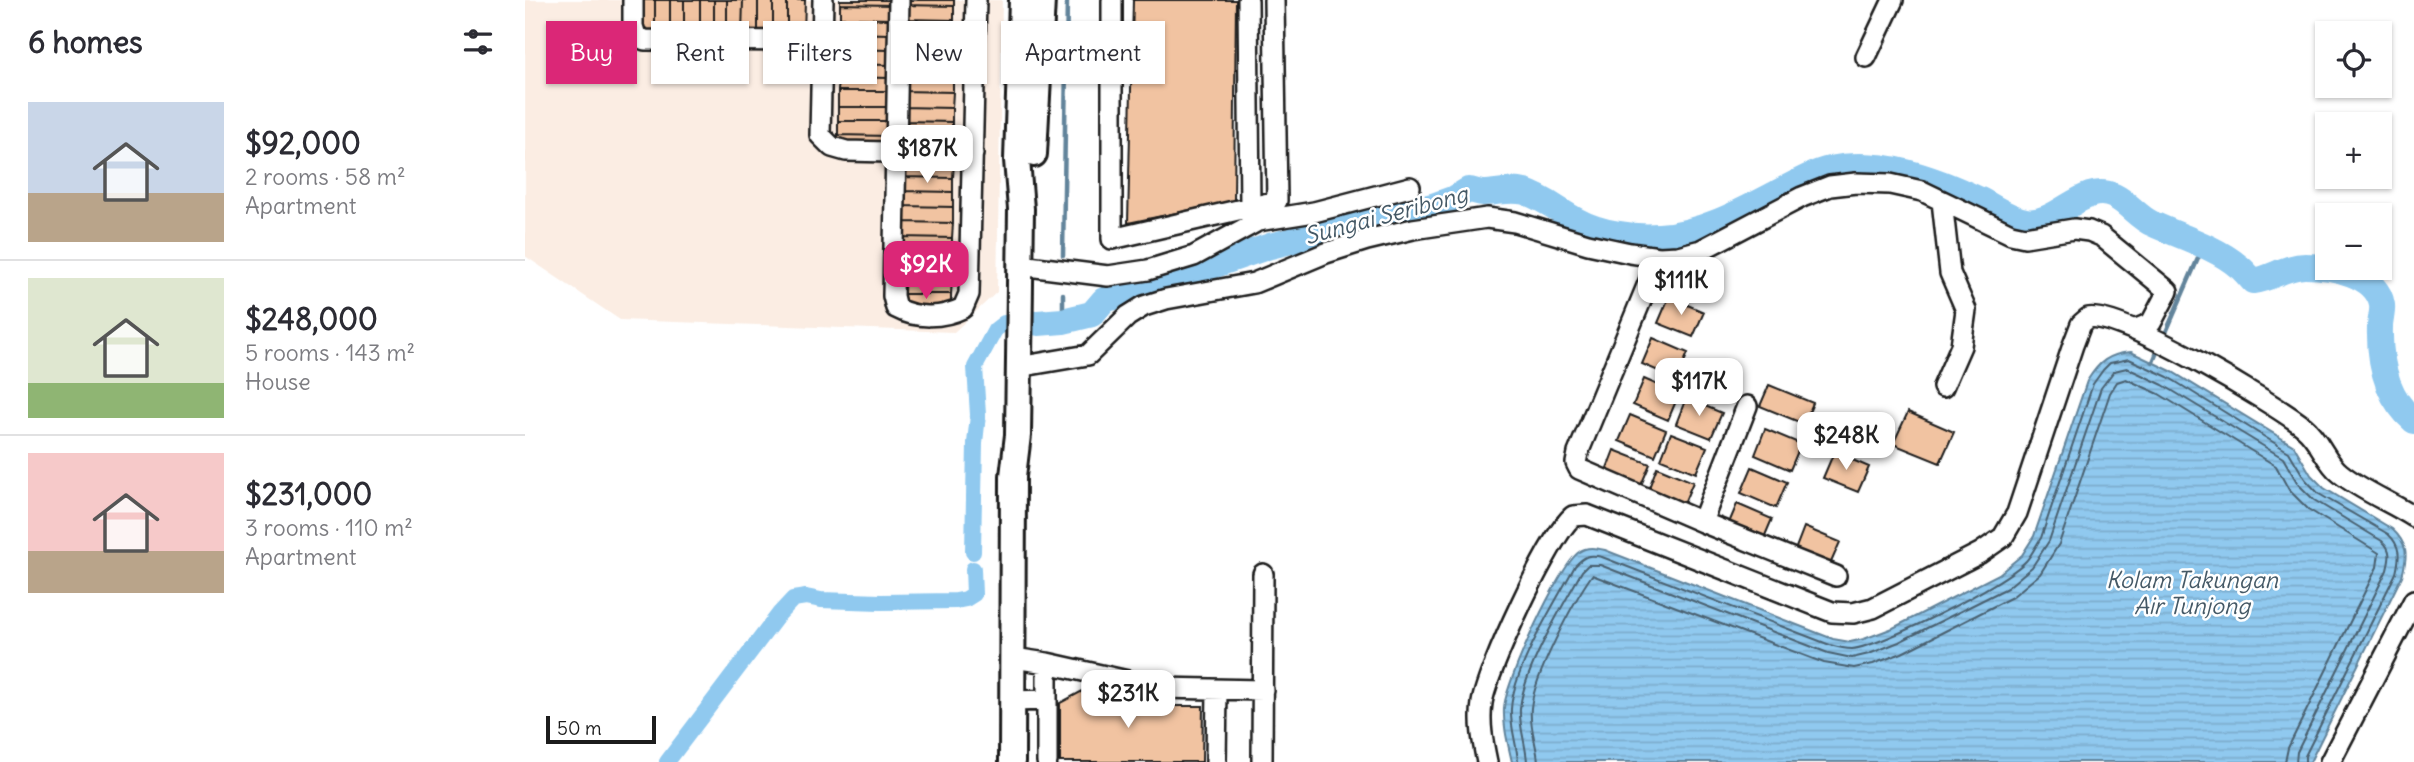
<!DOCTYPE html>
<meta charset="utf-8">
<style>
:root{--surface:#fff;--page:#f7f7f7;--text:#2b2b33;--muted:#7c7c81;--line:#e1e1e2;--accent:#db2777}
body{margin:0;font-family:Delius,sans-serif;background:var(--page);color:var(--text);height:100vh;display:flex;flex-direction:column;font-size:26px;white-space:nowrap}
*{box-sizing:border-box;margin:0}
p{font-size:23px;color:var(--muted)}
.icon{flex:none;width:38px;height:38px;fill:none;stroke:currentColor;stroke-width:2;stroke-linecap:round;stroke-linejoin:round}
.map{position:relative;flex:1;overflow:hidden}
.drawer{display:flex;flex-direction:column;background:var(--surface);width:525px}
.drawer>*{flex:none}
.hud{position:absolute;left:21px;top:21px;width:665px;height:63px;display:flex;gap:14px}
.tools{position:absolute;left:1790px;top:21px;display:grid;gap:14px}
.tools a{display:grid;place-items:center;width:77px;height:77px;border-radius:0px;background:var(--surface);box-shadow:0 2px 5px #0004;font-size:35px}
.scale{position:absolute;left:21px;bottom:18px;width:110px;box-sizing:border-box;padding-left:7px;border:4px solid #1c1c1c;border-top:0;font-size:19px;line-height:24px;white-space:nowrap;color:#1c1c1c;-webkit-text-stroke:5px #fff;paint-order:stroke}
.price{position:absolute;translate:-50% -60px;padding:0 16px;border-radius:14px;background:#fff;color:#222;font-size:23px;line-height:46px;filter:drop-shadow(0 2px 4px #0008)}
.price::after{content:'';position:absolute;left:50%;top:42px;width:21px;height:16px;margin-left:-10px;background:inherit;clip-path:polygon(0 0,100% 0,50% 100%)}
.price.selected{background:var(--accent);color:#fff}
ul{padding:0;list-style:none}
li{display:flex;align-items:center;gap:21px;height:175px;padding:0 28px}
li+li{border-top:2px solid var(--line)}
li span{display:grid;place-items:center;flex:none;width:196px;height:140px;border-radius:0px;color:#555}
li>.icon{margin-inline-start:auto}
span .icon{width:84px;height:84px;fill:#fffc;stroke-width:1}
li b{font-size:30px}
h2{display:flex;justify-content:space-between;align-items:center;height:84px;padding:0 28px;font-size:30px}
.tag{padding:0 24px;border-radius:0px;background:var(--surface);box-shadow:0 2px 5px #0004;font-size:24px;line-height:63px}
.tag.selected{background:var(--accent);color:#fff}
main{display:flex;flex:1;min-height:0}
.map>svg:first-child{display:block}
.built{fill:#fbede3}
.water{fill:url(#water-rules);stroke:#62849b;stroke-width:2}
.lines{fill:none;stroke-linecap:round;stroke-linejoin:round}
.shore{stroke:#4a6170;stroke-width:2}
.stream{stroke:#62849b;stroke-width:4.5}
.canal{stroke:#90c9ef;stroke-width:16}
.river{stroke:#90c9ef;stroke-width:26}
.building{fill:#f1c3a1;stroke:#1c1c1c;stroke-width:2}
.minor-casing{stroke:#1c1c1c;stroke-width:24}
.major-casing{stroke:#1c1c1c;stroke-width:30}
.minor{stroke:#fff;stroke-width:19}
.major{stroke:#fff;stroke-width:24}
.labels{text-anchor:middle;stroke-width:5;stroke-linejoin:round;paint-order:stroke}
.water-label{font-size:23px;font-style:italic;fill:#455966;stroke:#fff}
</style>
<main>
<section class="drawer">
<h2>6 homes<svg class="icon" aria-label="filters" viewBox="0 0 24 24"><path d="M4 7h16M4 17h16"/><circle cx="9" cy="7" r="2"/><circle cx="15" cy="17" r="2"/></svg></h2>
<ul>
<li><span style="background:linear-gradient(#c9d6e8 65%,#b9a48a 0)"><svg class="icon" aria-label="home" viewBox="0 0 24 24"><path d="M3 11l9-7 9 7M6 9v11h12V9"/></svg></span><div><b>$92,000</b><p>2 rooms · 58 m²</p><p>Apartment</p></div></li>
<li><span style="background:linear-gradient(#dfe7d0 75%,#8fb573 0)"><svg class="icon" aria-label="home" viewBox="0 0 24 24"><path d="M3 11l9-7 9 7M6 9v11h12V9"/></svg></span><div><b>$248,000</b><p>5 rooms · 143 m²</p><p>House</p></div></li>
<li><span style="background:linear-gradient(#f6c9c9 70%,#b9a48a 0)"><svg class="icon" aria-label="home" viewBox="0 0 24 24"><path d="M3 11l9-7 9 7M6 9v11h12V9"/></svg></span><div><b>$231,000</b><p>3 rooms · 110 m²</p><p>Apartment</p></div></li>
</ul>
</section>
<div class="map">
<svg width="1889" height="762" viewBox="0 0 1889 762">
<defs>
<pattern id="water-rules" width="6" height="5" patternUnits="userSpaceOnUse" patternTransform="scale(1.75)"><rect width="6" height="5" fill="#90c9ef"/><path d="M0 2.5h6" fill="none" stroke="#7caccc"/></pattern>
</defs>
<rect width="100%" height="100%" fill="#fff"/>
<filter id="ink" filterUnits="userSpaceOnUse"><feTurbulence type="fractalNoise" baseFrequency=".0143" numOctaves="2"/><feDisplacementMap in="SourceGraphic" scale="14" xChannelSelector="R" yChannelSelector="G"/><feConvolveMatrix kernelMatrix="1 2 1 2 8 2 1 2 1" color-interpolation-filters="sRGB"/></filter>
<g filter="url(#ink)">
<path class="built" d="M0 0H477L472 292 429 332 95 320 0 256Z"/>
<path class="water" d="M1606 352 1646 371 1769 446 1786 475 1799 488 1867 529C1883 544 1883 555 1877 576L1785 762H987C983 744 978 726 979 708 980 683 1034 566 1054 552 1062 546 1071 548 1080 550L1308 639 1325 642 1339 639 1368 628 1474 574 1497 555 1509 536 1562 381C1574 362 1583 354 1606 352Z"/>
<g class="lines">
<path class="shore" d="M993 762C992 744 985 727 986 709 988 669 1031 601 1050 566 1059 556 1064 554 1077 557L1305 645C1312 647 1320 649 1327 649 1358 646 1479 584 1501 561 1507 555 1511 545 1516 538L1568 384 1578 370 1585 363 1604 359 1643 377 1764 452 1780 479 1794 494 1863 534C1876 546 1875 557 1871 573L1780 756V762
M1002 762C1001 744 994 727 995 709 998 670 1038 606 1057 571L1063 565H1075L1303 653 1327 658 1344 654 1374 642 1482 588 1507 567 1524 541 1576 388 1589 371 1602 368 1638 385 1758 458 1773 484 1789 500 1857 541C1867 550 1865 558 1862 570L1772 752 1771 762
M1013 762C1012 744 1004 727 1006 708 1009 676 1048 602 1067 575L1299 663 1329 668 1348 664 1377 653 1487 597 1515 574 1534 544 1585 393 1592 382 1601 379 1634 394 1751 466 1764 490 1783 509 1854 553 1852 567 1763 748 1760 762"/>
<path class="stream" d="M538 255 542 0
M538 321V294
M1638 339 1678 247
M1628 362 1634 347"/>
<path class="canal" d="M448 552 450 443 453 415 450 367 470 330 479 323
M142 762 254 614 268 599 281 597 296 600 356 602 431 601 441 599 449 594 448 569"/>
<path class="river" d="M513 323 538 321 567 314 579 300 641 282 745 246 908 206 930 198 943 190C949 190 953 193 958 193 973 193 985 188 1000 192 1019 198 1034 211 1051 220 1074 233 1108 238 1134 236 1175 234 1216 212 1252 193 1269 184 1287 173 1305 169 1355 158 1409 178 1453 199 1470 207 1483 218 1501 221 1533 226 1558 181 1589 196 1604 203 1613 218 1628 224 1654 236 1691 247 1713 266 1719 270 1723 276 1728 281 1746 279 1761 266 1780 266 1806 266 1852 274 1857 305 1858 312 1855 320 1855 327 1854 362 1861 397 1889 421"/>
</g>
<path class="building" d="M118 0H130V33H117Z
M130 0H145V34L130 33Z
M145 0H159V34H145Z
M159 0H175V34H159Z
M175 0H189V34H175Z
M189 0H202V34H189Z
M202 0H218L217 34H202Z
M218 0H233V35L217 34Z
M233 0H248V35H233Z
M248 0H262V35H248Z
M262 0H280L279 35H262Z
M315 0H366V5L315 4Z
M378 0H429V6L378 5Z
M608 0H711L709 201 603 223Z
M315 4 366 5V19L315 18Z
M378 5 429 6V20L378 19Z
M315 18 366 19V34L314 33Z
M378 19 429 20V34H377Z
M314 33 366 34 365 50 314 49Z
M377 34H429L428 50 377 49Z
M314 49 365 50V65L314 64Z
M377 49 428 50V65L377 64Z
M314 64 365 65V78L314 77Z
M377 64 428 65V78H377Z
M314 77 365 78V91H313Z
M377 78H428V92L376 91Z
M313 91H365L364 107H313Z
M376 91 428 92 427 108 376 107Z
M313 107H364V121H313Z
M376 107 427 108V122L376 121Z
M313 121H364V136L313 135Z
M376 121 427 122V136H376Z
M313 135 364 136V149L312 148Z
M376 136H427V149L375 148Z
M377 160 429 161 428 178 377 177Z
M377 177 428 178V192L377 191Z
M377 191 428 192V207L376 206Z
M376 206 428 207V223L376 222Z
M376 222 428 223 427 238 376 237Z
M376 237 427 238V251L376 250Z
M376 250 427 251V265L376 264Z
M376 264 427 265V281L375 280Z
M375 280 427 281 426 294H375Z
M375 294H426V309L375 308Z
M1144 297 1179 312 1168 337 1133 323Z
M1128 338 1163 353 1152 379 1117 364Z
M1119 379 1154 394 1143 420 1108 405Z
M1244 385 1288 403 1279 424 1235 406Z
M1161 398 1197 413 1186 438 1151 424Z
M1383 412 1429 432 1415 463 1368 444Z
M1105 415 1141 430 1130 456 1094 441Z
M1240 429 1276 444 1265 470 1230 455Z
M1146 433 1182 447 1171 473 1136 459Z
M1089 450 1125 464 1114 490 1079 476Z
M1309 452 1344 467 1333 492 1298 478Z
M1132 467 1168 482 1157 508 1122 493Z
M1227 467 1262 482 1251 508 1216 493Z
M1212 504 1247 519 1236 545 1201 530Z
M1279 527 1315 542 1304 567 1269 553Z
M563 688 639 706H678L677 762H535V703Z"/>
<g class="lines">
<defs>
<path id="minor" d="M108 0V26L111 36 120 40 297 41
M298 0 295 135 307 147 321 151 448 154
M374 0 368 296 371 308C391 319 418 318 438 308L444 294 451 0
M587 0V239L752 201 749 0
M723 0 725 207
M1341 57 1368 0
M1417 201 1425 273 1441 310 1436 346 1418 387
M1134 257 1053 453 1051 463 1054 469 1177 522 1222 406
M495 265 583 276 623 270 669 256 733 221 789 212 885 187
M493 367 563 355 603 316 619 306 641 299 729 283 801 253 842 240 888 229 962 218 990 222 1063 244 1105 253 1134 257 1153 256 1176 250 1277 197 1305 186 1331 183 1365 184 1397 191 1486 234 1500 237 1549 229 1564 231 1576 236 1643 291 1626 323 1609 330
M1177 522 1311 576
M488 658 522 663 634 688 738 690
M488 701 522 700
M522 762V663
M691 762 692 690
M737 762 738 574
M962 762C958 743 954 723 957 703 962 671 1024 536 1048 516L1062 515 1307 612 1328 613 1348 608 1455 553 1478 537 1492 513 1548 345 1556 324 1563 318C1594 310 1750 404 1779 427 1795 440 1800 461 1815 473 1837 491 1866 502 1889 517
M1805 762 1889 600"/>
<path id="major" d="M509 154 517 0
M487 762 488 476 493 435 496 209 492 160 497 0"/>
</defs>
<use href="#minor" class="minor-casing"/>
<use href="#major" class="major-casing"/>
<use href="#minor" class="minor"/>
<use href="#major" class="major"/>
</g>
</g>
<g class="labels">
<g class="water-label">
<text transform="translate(861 215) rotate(-15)" y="8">Sungai Seribong</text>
<text x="1667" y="588">Kolam Takungan<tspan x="1667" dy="26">Air Tunjong</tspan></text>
</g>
</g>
</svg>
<div class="tools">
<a><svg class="icon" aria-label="locate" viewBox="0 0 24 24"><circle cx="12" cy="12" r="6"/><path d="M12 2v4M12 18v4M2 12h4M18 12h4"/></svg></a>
<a>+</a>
<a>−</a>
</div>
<div class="scale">50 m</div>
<b class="price" style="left:402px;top:185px">$187K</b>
<b class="price selected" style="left:401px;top:301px">$92K</b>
<b class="price" style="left:1156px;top:317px">$111K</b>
<b class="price" style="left:1174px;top:418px">$117K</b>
<b class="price" style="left:1321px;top:472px">$248K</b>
<b class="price" style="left:603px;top:730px">$231K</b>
<div class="hud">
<a class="tag selected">Buy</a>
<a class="tag">Rent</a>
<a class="tag">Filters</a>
<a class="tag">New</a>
<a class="tag">Apartment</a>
</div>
</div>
</main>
